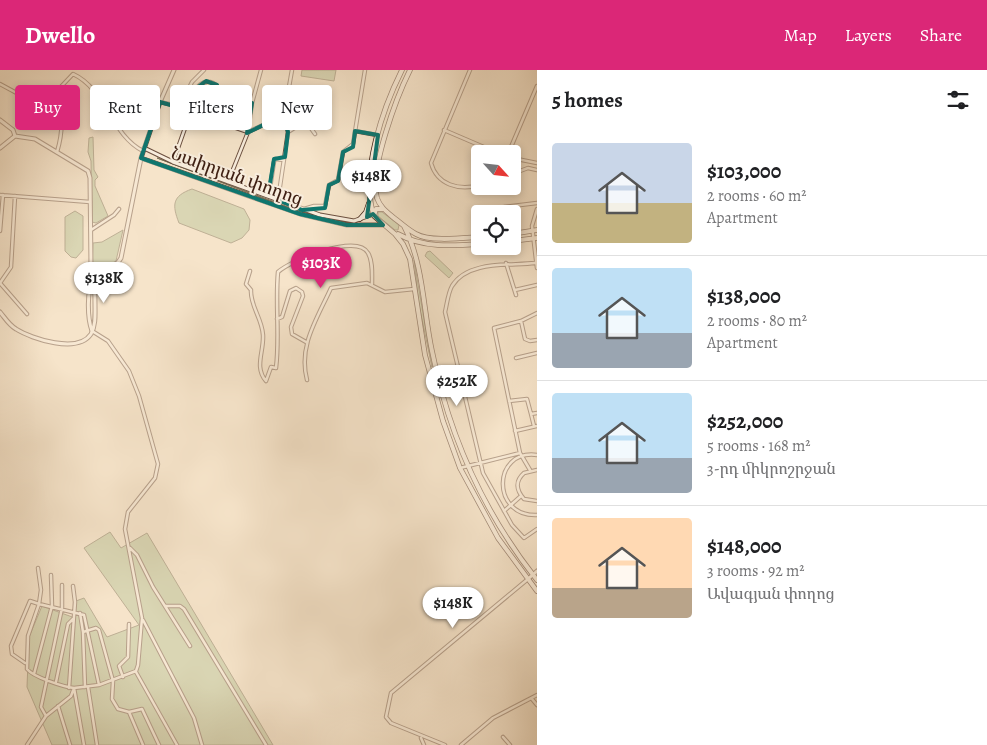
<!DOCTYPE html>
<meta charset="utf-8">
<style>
:root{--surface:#fff;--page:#f6f6f6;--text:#202124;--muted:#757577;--line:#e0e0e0;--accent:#db2777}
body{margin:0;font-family:Alegreya,"Noto Serif Armenian",serif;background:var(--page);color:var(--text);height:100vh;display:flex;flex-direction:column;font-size:19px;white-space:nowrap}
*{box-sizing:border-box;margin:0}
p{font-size:16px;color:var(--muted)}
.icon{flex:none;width:28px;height:28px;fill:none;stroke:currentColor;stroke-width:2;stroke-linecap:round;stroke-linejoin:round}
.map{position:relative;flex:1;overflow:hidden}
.panel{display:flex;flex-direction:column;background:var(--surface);width:450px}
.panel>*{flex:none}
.top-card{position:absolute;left:15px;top:15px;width:446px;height:45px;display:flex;gap:10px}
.needle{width:32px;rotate:117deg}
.controls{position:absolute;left:471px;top:75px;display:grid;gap:10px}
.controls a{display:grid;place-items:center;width:50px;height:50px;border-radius:5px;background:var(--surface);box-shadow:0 2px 8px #0003;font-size:25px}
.price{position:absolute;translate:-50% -42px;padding:0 11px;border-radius:18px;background:#fff;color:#222;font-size:16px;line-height:32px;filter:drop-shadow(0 1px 2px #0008)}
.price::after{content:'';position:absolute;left:50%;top:30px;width:15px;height:11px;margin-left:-8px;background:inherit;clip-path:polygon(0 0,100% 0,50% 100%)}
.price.selected{background:var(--accent);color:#fff}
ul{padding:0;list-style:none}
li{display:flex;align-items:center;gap:15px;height:125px;padding:0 15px}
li+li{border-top:1px solid var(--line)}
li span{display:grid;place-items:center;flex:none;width:140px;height:100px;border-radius:5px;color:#555}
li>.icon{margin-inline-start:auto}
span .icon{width:60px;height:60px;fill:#fffc;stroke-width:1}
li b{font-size:21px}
h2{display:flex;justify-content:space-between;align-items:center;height:60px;padding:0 15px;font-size:21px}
.chip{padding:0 18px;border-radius:5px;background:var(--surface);box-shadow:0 2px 8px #0003;font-size:18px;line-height:45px}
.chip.selected{background:var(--accent);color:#fff}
header{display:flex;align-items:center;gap:30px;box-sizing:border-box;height:70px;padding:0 25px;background:var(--accent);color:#fff}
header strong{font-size:24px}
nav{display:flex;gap:28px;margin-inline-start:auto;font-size:18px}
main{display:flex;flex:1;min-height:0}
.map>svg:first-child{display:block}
.green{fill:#b9c599;stroke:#7c7256}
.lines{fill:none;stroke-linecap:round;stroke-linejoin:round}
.minor-casing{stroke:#6c5040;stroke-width:4.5}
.tertiary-casing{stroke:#6c5040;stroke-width:5}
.secondary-casing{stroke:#3e1f12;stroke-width:5.5}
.minor{stroke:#f8eddd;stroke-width:2.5}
.tertiary{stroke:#f8eddd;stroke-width:3}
.secondary{stroke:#f8eddd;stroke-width:4}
.marked{fill:none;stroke:#0f766e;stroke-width:4;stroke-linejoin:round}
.labels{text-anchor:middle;stroke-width:4;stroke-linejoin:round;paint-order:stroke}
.street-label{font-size:18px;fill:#3e1f12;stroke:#f8eddd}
</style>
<header>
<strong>Dwello</strong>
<nav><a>Map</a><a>Layers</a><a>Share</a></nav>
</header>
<main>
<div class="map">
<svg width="537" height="675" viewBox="0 0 537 675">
<rect width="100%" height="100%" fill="#f5e4ca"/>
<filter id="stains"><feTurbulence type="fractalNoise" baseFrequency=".004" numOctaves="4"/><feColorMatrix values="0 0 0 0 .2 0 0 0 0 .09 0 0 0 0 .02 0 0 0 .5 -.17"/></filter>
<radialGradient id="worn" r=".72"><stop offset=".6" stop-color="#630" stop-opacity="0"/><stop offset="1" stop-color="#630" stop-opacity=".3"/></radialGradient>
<path class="green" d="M302 0H336L334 11 301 6Z
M93 67 94 100 98 107 95 110V116L108 146 96 153 92 152 91 91 88 82 89 68Z
M157 88 299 141 345 153 299 142Z
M192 119 244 139 250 150 249 160 242 168 231 173 179 153C172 135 172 126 192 119Z
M75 141 83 146V180L76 188 71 187 65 181V147Z
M378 142H382L399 155 398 160H395L378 146Z
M123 160 116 191 100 200H95L92 197 93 173 102 172Z
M430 181 453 203 449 208 425 186 427 182Z
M414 190 432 297 419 235Z
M110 462 121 478 147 463 273 675H52L27 617 29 567 42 536 75 548 76 531 84 528 107 567 139 555 84 478Z"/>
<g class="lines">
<defs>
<path id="minor" d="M470 0 431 93C437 115 459 121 480 115
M0 14 24 27 55 23
M222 27 252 33
M160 32 220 46 222 53 248 62 252 33 261 0
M179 38 192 12 204 0
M195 41C187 18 208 0 221 21V31L210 42
M284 45 288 62
M444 60 500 84
M355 61 377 65
M57 82C63 62 64 42 55 23L73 4C106 19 111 65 143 81
M508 84 537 16
M512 88 537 93
M173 92 191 41
M512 104 528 98 537 100
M228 112 248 62 284 45 292 0
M279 123 270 118 274 92 275 89 284 90
M0 125 90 132
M15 126 11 197 0 213 27 244
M278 130 288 62 299 55 310 57 315 64
M504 137 537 133
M304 139 314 136H325L329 115 338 110 343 82 353 74 365 0
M537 139 532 156 537 198
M91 160 114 145 119 139
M0 161 3 125
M506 193 516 225
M535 193C510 196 468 190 452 216 448 223 447 234 445 242L483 403 512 455 524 468 537 459
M250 201 246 214 251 220C250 236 262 248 263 265 264 282 254 297 266 311L271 297 276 298C280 266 275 234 278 202 291 190 357 163 368 183 373 191 372 204 372 214
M515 220 537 215
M537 243 521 251 525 269 530 271 537 270
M277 249 282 247 290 221 296 218 302 222 303 226 291 257 292 264 306 272
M521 251 494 258 520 383 530 400
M516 288 537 283
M307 310C298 276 317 249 331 218L367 213 385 222 414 219
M509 331 527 329 531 344
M534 356 531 344 537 343
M515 361 537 356
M537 385C492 379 491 447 537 445
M460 398 520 383
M537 400 524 403C515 411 516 420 524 429L537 431
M504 441 521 426
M130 478 137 485 153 517 190 576
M166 536H180L184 539 266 675
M80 543 83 562 96 558 99 560 113 611 112 629 118 639 129 642 142 639 159 675
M143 550 194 648 202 675
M83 562 85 617
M25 593 12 584 11 576 30 531 39 534 41 520 38 498
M136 602 177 675
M34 604 52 536 51 505
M123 607 119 596 128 587 129 554
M56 612 68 554 73 549
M88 617 97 675
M69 618 75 532 73 516
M532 629 537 635
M58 636 70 675
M129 642 143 675
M46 646 41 637 62 538V515
M503 667 510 675
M421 668 424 675
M27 675 46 646 71 626 74 618 99 615 136 601 138 595 142 548 125 459 128 442 155 408 158 394 139 326 129 301 108 271 92 261
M84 675 74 618C64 617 33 607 27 599L28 566 39 534 84 545 99 615
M445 675 391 653 386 647 391 623 528 509
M461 675 493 648 537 625"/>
<path id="tertiary" d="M0 50 13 60 15 66
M0 78 15 66 35 69 88 101 90 108 91 197 94 202C103 205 116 197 121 188L141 88 160 32 174 0
M144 78 173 92 320 145 354 151 373 144
M141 88 300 144 347 155H383
M0 242C5 248 9 255 16 259 32 269 78 284 91 264 96 255 95 244 95 234 95 224 95 216 93 207
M92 261C87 247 87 221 93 208
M528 509 537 501"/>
<path id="secondary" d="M410 0C397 26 369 100 377 128 380 137 387 142 394 148 401 153 408 160 416 164 430 172 463 168 480 167
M383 139H376L374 146 395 164 403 174 410 189 425 285 443 351 460 398 498 468 537 521
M373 143C361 101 383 38 402 0
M360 149 366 142 369 133
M404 156C424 195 423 240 432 281 449 366 484 443 537 510
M398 164C423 178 452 176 480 174
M512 164 537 160
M512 171 537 168"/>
</defs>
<use href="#minor" class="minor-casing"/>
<use href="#tertiary" class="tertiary-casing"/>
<use href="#secondary" class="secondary-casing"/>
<use href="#minor" class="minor"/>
<use href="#tertiary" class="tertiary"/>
<use href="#secondary" class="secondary"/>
</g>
<path d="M0 0H537V675H0ZM206 11 217 15 221 27 252 33 247 63 284 45 288 62 285 87 274 89 269 120 279 123 278 130 302 140 325 138 329 115 338 111 343 82 353 77 355 61 378 65 367 147 373 144 383 155H347L300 144 141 88 160 32 192 41 194 20Z" fill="#f5e4ca" fill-opacity=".55" fill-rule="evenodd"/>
<path class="marked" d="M206 11 217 15 221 27 252 33 247 63 284 45 288 62 285 87 274 89 269 120 279 123 278 130 302 140 325 138 329 115 338 111 343 82 353 77 355 61 378 65 367 147 373 144 383 155H347L300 144 141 88 160 32 192 41 194 20Z"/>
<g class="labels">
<g class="street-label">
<text transform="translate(237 106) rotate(20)" y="6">Նաիրյան փողոց</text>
</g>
</g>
<rect width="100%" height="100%" filter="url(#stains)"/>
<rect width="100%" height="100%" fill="url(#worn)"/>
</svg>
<div class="controls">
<a><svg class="needle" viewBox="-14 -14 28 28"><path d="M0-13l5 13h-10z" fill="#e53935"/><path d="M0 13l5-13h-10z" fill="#757577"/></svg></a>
<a><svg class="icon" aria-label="locate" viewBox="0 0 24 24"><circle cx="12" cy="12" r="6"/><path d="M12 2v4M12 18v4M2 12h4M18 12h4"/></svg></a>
</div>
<b class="price" style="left:371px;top:132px">$148K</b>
<b class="price selected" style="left:321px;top:219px">$103K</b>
<b class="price" style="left:104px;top:234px">$138K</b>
<b class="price" style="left:457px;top:337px">$252K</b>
<b class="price" style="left:453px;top:559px">$148K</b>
<div class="top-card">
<a class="chip selected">Buy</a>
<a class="chip">Rent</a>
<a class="chip">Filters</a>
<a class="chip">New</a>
</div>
</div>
<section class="panel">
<h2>5 homes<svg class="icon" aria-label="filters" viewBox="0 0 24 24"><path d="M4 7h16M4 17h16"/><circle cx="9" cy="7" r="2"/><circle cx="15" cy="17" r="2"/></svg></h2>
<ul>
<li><span style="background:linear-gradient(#c9d6e8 60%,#c2b280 0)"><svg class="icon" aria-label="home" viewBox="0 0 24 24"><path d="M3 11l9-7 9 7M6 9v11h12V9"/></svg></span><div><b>$103,000</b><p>2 rooms · 60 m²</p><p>Apartment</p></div></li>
<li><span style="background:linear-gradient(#bfe0f5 65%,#9aa5b1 0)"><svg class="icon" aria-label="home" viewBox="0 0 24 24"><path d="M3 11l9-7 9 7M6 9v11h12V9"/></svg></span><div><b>$138,000</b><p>2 rooms · 80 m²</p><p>Apartment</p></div></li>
<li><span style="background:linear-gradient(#bfe0f5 65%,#9aa5b1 0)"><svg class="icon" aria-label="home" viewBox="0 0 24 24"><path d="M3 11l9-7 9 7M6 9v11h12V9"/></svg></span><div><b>$252,000</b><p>5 rooms · 168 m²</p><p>3-րդ միկրոշրջան</p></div></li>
<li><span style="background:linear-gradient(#ffd9b3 70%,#b9a48a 0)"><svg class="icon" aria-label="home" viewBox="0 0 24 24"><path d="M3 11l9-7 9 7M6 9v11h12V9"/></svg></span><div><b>$148,000</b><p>3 rooms · 92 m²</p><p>Ավագյան փողոց</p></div></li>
</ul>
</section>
</main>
